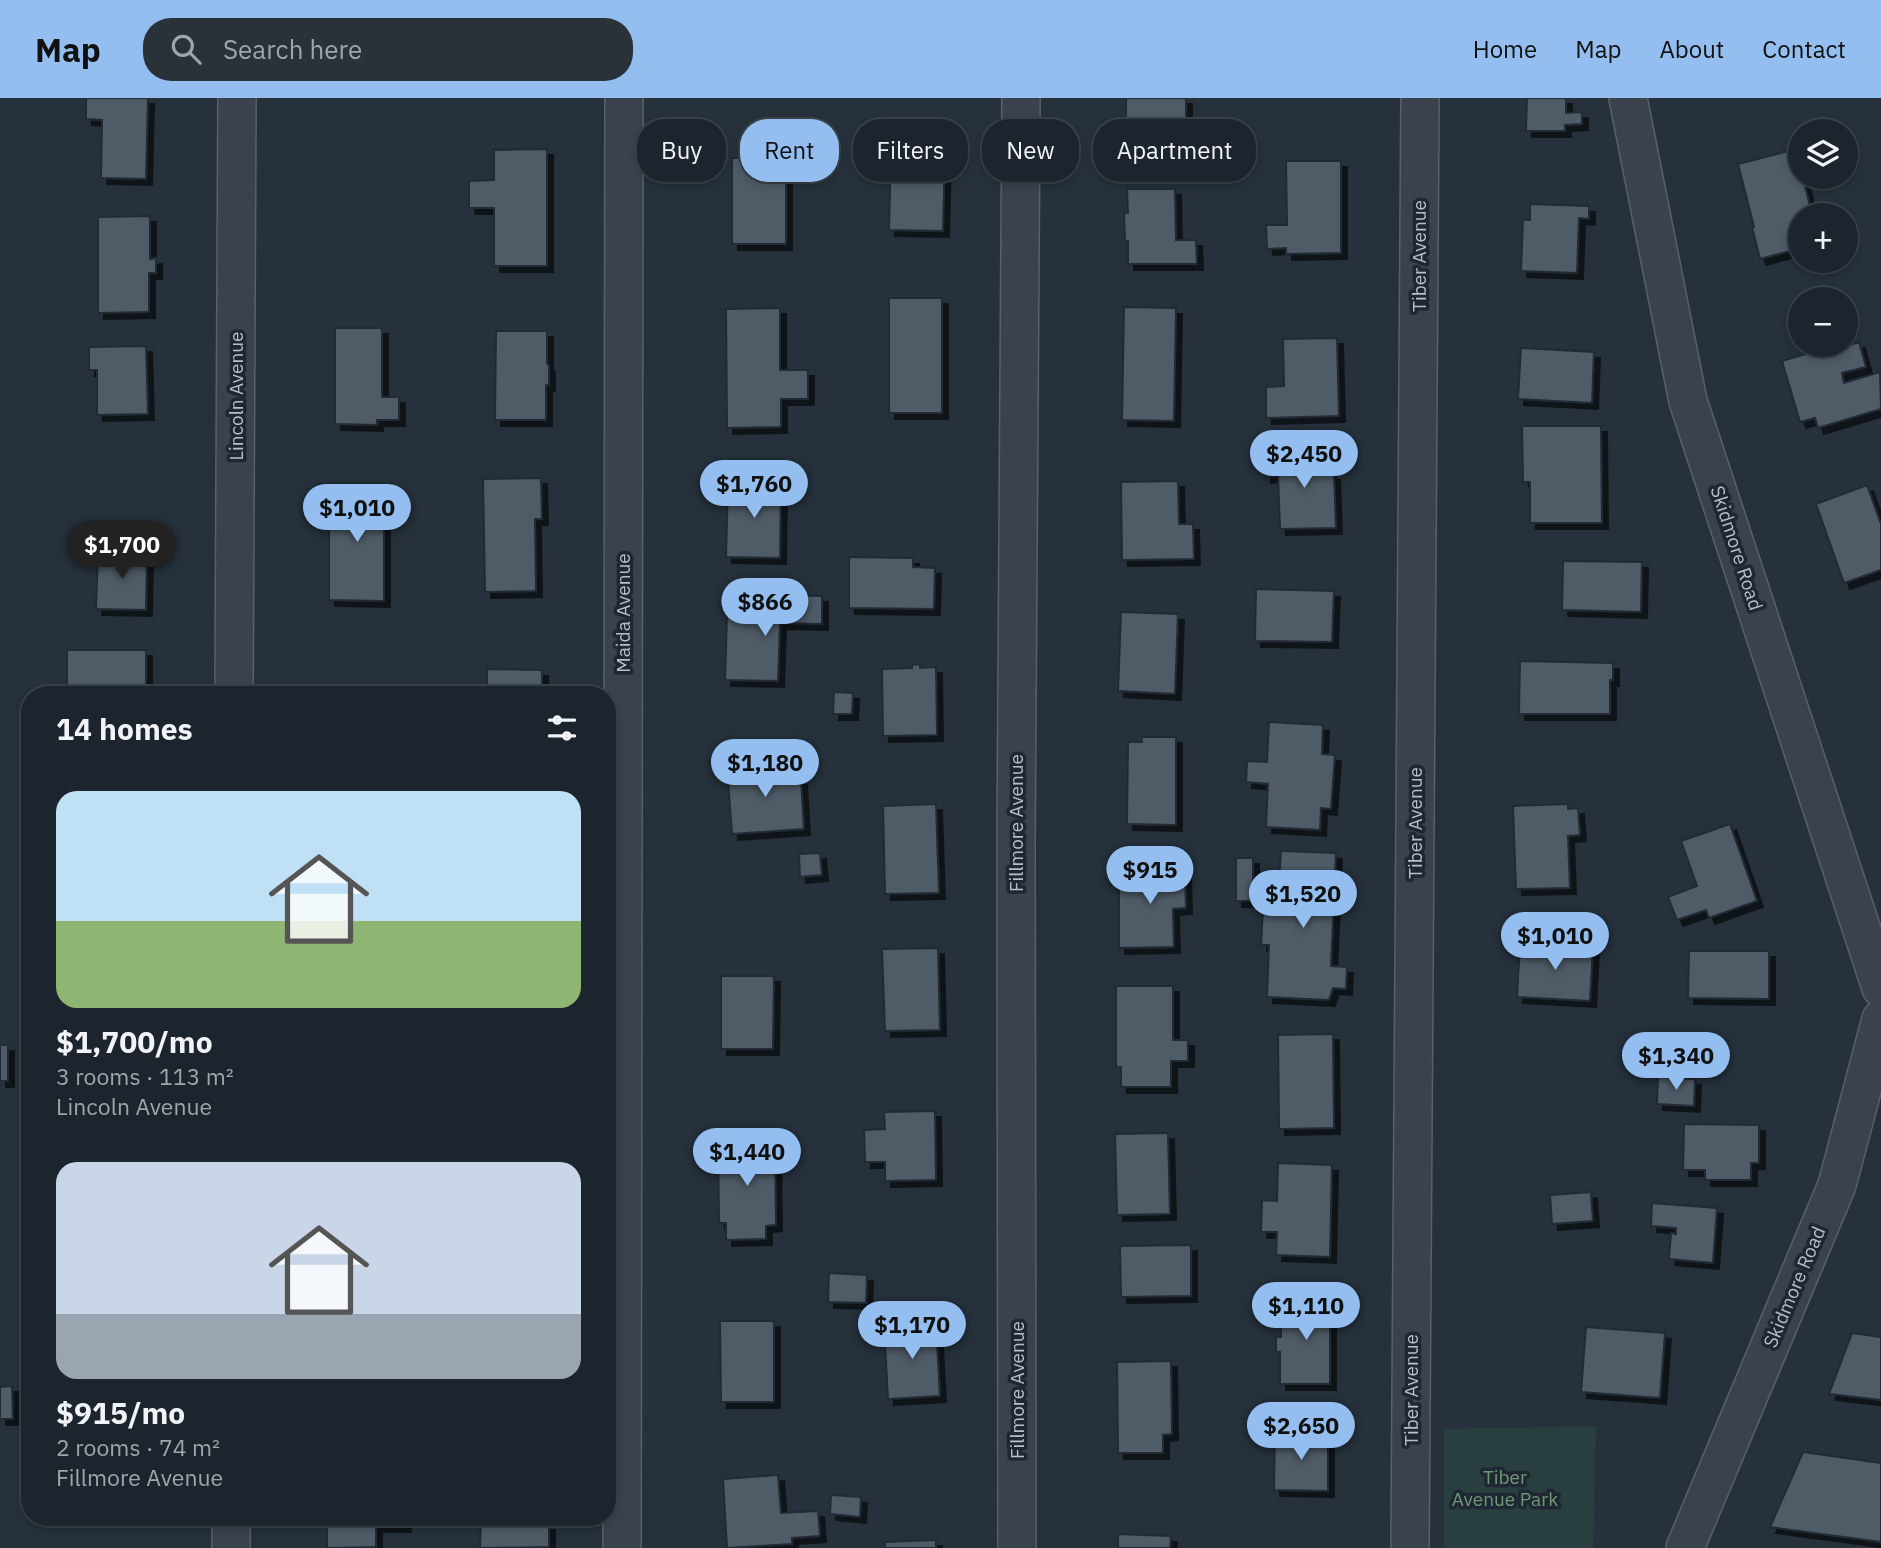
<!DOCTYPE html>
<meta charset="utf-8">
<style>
:root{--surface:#1c252d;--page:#293139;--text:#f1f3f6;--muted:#a0a5aa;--line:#3a4249;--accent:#93beef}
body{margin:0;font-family:"IBM Plex Sans",sans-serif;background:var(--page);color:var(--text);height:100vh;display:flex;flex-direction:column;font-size:26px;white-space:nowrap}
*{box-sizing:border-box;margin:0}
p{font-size:23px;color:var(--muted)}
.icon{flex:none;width:38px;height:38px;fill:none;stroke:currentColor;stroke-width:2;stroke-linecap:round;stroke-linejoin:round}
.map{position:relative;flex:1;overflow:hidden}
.drawer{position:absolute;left:21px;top:588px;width:595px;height:840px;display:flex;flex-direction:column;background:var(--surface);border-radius:28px;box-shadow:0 4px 10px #0003,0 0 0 2px var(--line)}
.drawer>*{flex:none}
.top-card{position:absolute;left:637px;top:21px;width:665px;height:63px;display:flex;gap:14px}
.buttons{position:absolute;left:1788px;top:21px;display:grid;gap:14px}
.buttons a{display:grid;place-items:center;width:70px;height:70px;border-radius:50%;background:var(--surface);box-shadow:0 4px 10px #0003,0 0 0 2px var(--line);font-size:35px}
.price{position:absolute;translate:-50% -60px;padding:0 16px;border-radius:24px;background:var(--accent);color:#111;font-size:23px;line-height:46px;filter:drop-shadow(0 2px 4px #0008)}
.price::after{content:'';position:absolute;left:50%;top:42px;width:21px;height:16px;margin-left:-10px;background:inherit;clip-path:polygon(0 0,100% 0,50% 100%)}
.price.on{background:#222;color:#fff}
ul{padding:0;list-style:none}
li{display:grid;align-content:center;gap:14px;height:371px;padding:0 35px}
li span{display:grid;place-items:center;height:217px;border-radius:21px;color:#555}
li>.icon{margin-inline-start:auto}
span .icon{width:126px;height:126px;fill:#fffc;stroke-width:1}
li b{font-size:30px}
h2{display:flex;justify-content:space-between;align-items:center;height:84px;padding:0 35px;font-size:30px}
.chip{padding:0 24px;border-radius:28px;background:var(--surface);box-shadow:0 4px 10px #0003,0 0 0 2px var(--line);font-size:24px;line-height:63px}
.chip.on{background:var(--accent);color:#111}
header{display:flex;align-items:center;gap:42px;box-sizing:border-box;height:98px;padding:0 35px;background:var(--accent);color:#111}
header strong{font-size:33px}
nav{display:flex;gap:38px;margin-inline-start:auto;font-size:24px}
.search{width:490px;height:63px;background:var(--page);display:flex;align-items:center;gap:18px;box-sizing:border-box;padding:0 24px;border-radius:28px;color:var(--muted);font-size:26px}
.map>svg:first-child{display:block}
.green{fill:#293f3f}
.building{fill:#505c67;stroke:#212a34;stroke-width:2;filter:url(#shadow)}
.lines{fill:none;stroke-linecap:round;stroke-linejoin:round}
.minor-casing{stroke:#58616b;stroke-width:40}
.minor{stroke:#3a434d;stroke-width:37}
.labels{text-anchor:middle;stroke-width:7;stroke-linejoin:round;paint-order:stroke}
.street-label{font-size:19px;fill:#b6bec8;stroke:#1f2832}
.park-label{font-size:19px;fill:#6f9775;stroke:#1f2832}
</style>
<header>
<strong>Map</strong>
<div class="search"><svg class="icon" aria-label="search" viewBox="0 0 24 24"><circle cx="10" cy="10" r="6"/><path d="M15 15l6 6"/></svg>Search here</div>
<nav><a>Home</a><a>Map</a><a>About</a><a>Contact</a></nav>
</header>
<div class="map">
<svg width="1881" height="1450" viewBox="0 0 1881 1450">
<defs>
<filter id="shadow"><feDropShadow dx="6" dy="6" stdDeviation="0" flood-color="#0009"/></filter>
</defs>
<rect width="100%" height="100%" fill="#26313c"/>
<path class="green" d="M1596 1328 1593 1450H1444V1331Z"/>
<path class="building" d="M86 0H148L146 81 101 80 102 22 86 21Z
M1126 0H1186V47L1126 48Z
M1527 0H1566V15L1582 14V26L1565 27V33H1526Z
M547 51V168H494V110H469V83L494 82V52Z
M891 51 945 52 943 133 889 132Z
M1796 51 1801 79H1803L1812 117H1801V150L1760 161 1752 129H1754L1738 66Z
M732 60H786V146H732Z
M1286 63H1341V155L1286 156V150L1267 151 1266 127H1287Z
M1127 91H1175L1176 142H1196L1197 166H1128V143H1125L1124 115H1128Z
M1530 106 1589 108V121L1579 120 1577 175 1521 173 1523 122H1530Z
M150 118V161L156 160V175H149V214L98 215V119Z
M889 200H942V315H889Z
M1124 209 1176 210 1174 323 1122 322Z
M780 210V272H808V301H781V329L727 330 726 211Z
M335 230H382V299H399V322H377V327L335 326Z
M496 233H547V265L549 268V287H546V322H495Z
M1337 240 1339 318 1266 320V289L1284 288 1283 241Z
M1859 244 1866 269 1842 275 1844 285 1880 274 1881 311 1818 330 1815 320 1800 324 1782 263 1836 247 1837 251Z
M146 248 148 316 97 317V272H89V249Z
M1521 250 1594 254 1592 305 1518 301Z
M1522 328H1601L1602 425H1530V384H1523Z
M1329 355 1330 376H1334L1336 430 1280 431 1278 378 1265 379V357Z
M541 380 542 421H535L536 493 485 494 483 381Z
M728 383 781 385 780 460 726 459Z
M1178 383 1179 426H1193L1194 461 1122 462 1121 384Z
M1867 387 1881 426V472L1844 485 1816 406Z
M329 390H384V503L329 502Z
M98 454 147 455 146 512 96 511Z
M849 459 913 460V469L935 470 934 511 849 510Z
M1563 463 1642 464 1641 514 1562 512Z
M1256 491 1334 493 1332 544 1255 543Z
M778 497 822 498V526L780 525 778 583 725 582 727 517 777 519Z
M1121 514 1178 516 1175 596 1118 593Z
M67 552H146V597H67Z
M1520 563 1613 565V582H1610V616H1519Z
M920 566V570L936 569 937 637 883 638 882 571 912 570V567Z
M487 571 542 572V597H487Z
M834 594 853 595 852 616H833Z
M1269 624 1323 627 1322 656 1335 657 1331 711 1321 710 1320 732 1266 729 1268 686 1246 684 1247 663 1267 664Z
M1142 639H1176V727L1127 726 1128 644H1142Z
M790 665 791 681H801L804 731 732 736 727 669Z
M936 706 939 795 885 796 883 708Z
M1568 706V711L1578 710 1580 737 1568 738 1570 790 1516 791 1513 708Z
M1730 726 1757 803 1709 820 1706 812 1677 822 1668 799 1697 788 1681 743Z
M1281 753 1336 755 1331 868 1347 869 1346 891 1333 890 1329 902 1267 899 1269 847H1261L1263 812 1304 814 1305 800 1278 799Z
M820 755 822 777 800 779 799 756Z
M1236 760H1253V803H1236Z
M1119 771H1185L1186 810 1173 811 1174 849 1119 850Z
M1520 845 1593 849 1590 903 1517 899Z
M938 850 940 932 885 933 882 851Z
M1689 853H1769V901L1688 900Z
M721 878H774L773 951H721Z
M1116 888H1173V942H1188V963H1171V989H1121V969H1116Z
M1333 936 1334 1030 1279 1031 1278 937Z
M0 947H8V983H0Z
M1658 979 1695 981 1694 1008 1657 1006Z
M935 1013 936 1082 885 1083V1064H865L864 1032 885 1031 884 1014Z
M1684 1026 1759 1027V1065H1751V1082H1705V1072H1683Z
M1168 1035 1170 1116 1117 1117 1115 1036Z
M775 1041 776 1127 766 1128V1141L726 1142V1125H719L718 1042Z
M1278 1065 1332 1067 1330 1159 1276 1157 1277 1134H1261L1262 1102 1277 1103Z
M1591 1094 1593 1123 1552 1126 1550 1097Z
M1652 1105 1717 1110 1713 1165 1669 1161 1671 1135 1676 1136V1130L1651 1128Z
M1191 1147V1198L1121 1199 1120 1148Z
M829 1175 867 1177 866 1205 828 1204Z
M1291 1198H1330V1286H1280V1254H1276V1239H1281V1217H1291Z
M720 1223H774V1304H721Z
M936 1226 940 1298 888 1301 884 1228Z
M1586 1229 1665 1235 1660 1300 1581 1294Z
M1852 1235 1881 1239V1302L1829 1296Z
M1171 1263 1172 1336 1163 1337V1355H1118L1117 1264Z
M12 1288 13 1321H0V1289Z
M1275 1334 1328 1335V1393L1274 1392Z
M1803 1354 1881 1365V1444L1770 1429Z
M778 1377 781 1415 818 1413 820 1438 792 1440V1446L727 1450 723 1381Z
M831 1397 861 1399 860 1419 830 1416Z
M327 1419H404L405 1428H376V1449L327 1450Z
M481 1419H534V1426H549V1449L480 1450Z
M1118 1436 1171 1438 1170 1450H1118Z
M936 1442V1450H885V1444Z"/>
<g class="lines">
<defs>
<path id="minor" d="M1628 0 1688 303 1881 890
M234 597 237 0
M231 1450V1419
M622 1450 624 0
M1017 1450 1016 745 1021 0
M1410 1450 1420 0
M1685 1450 1837 1087 1881 921"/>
</defs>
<use href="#minor" class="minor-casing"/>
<use href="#minor" class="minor"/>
</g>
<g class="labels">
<g class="street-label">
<text transform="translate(1419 158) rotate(-90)" y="7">Tiber Avenue</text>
<text transform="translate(236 298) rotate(-90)" y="7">Lincoln Avenue</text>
<text transform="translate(1737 450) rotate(72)" y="7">Skidmore Road</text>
<text transform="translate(623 515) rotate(-90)" y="7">Maida Avenue</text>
<text transform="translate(1016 725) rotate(-90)" y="7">Fillmore Avenue</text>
<text transform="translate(1415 725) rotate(-90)" y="7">Tiber Avenue</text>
<text transform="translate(1794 1189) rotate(-67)" y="7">Skidmore Road</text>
<text transform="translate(1017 1292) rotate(-90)" y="7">Fillmore Avenue</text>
<text transform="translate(1411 1292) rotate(-90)" y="7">Tiber Avenue</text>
</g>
<g class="park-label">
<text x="1505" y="1386">Tiber<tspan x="1505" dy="22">Avenue Park</tspan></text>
</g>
</g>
</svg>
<div class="buttons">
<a><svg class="icon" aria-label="layers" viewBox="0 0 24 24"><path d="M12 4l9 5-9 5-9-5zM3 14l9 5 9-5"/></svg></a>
<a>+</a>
<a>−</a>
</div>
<b class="price" style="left:1304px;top:392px">$2,450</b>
<b class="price" style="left:754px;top:422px">$1,760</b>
<b class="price" style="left:357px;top:446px">$1,010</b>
<b class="price on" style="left:122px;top:483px">$1,700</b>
<b class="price" style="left:765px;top:540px">$866</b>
<b class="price" style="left:765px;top:701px">$1,180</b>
<b class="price" style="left:1150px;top:808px">$915</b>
<b class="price" style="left:1303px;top:832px">$1,520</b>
<b class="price" style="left:1555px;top:874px">$1,010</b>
<b class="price" style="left:1676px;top:994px">$1,340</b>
<b class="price" style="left:747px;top:1090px">$1,440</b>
<b class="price" style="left:1306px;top:1244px">$1,110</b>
<b class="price" style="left:912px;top:1263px">$1,170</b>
<b class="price" style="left:1301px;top:1364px">$2,650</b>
<div class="top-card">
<a class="chip">Buy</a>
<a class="chip on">Rent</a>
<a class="chip">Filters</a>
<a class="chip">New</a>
<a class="chip">Apartment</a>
</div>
<section class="drawer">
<h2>14 homes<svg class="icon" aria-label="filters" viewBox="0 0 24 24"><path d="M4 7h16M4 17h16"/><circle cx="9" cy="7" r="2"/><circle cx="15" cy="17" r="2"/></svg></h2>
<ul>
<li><span style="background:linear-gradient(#bfe0f5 60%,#8fb573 0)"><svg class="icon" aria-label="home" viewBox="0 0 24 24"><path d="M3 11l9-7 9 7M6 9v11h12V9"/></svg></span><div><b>$1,700/mo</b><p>3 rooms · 113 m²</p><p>Lincoln Avenue</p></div></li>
<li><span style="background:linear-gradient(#c9d6e8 70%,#9aa5b1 0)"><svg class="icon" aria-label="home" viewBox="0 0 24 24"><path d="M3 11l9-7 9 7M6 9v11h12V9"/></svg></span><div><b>$915/mo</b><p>2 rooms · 74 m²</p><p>Fillmore Avenue</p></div></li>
</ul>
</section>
</div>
